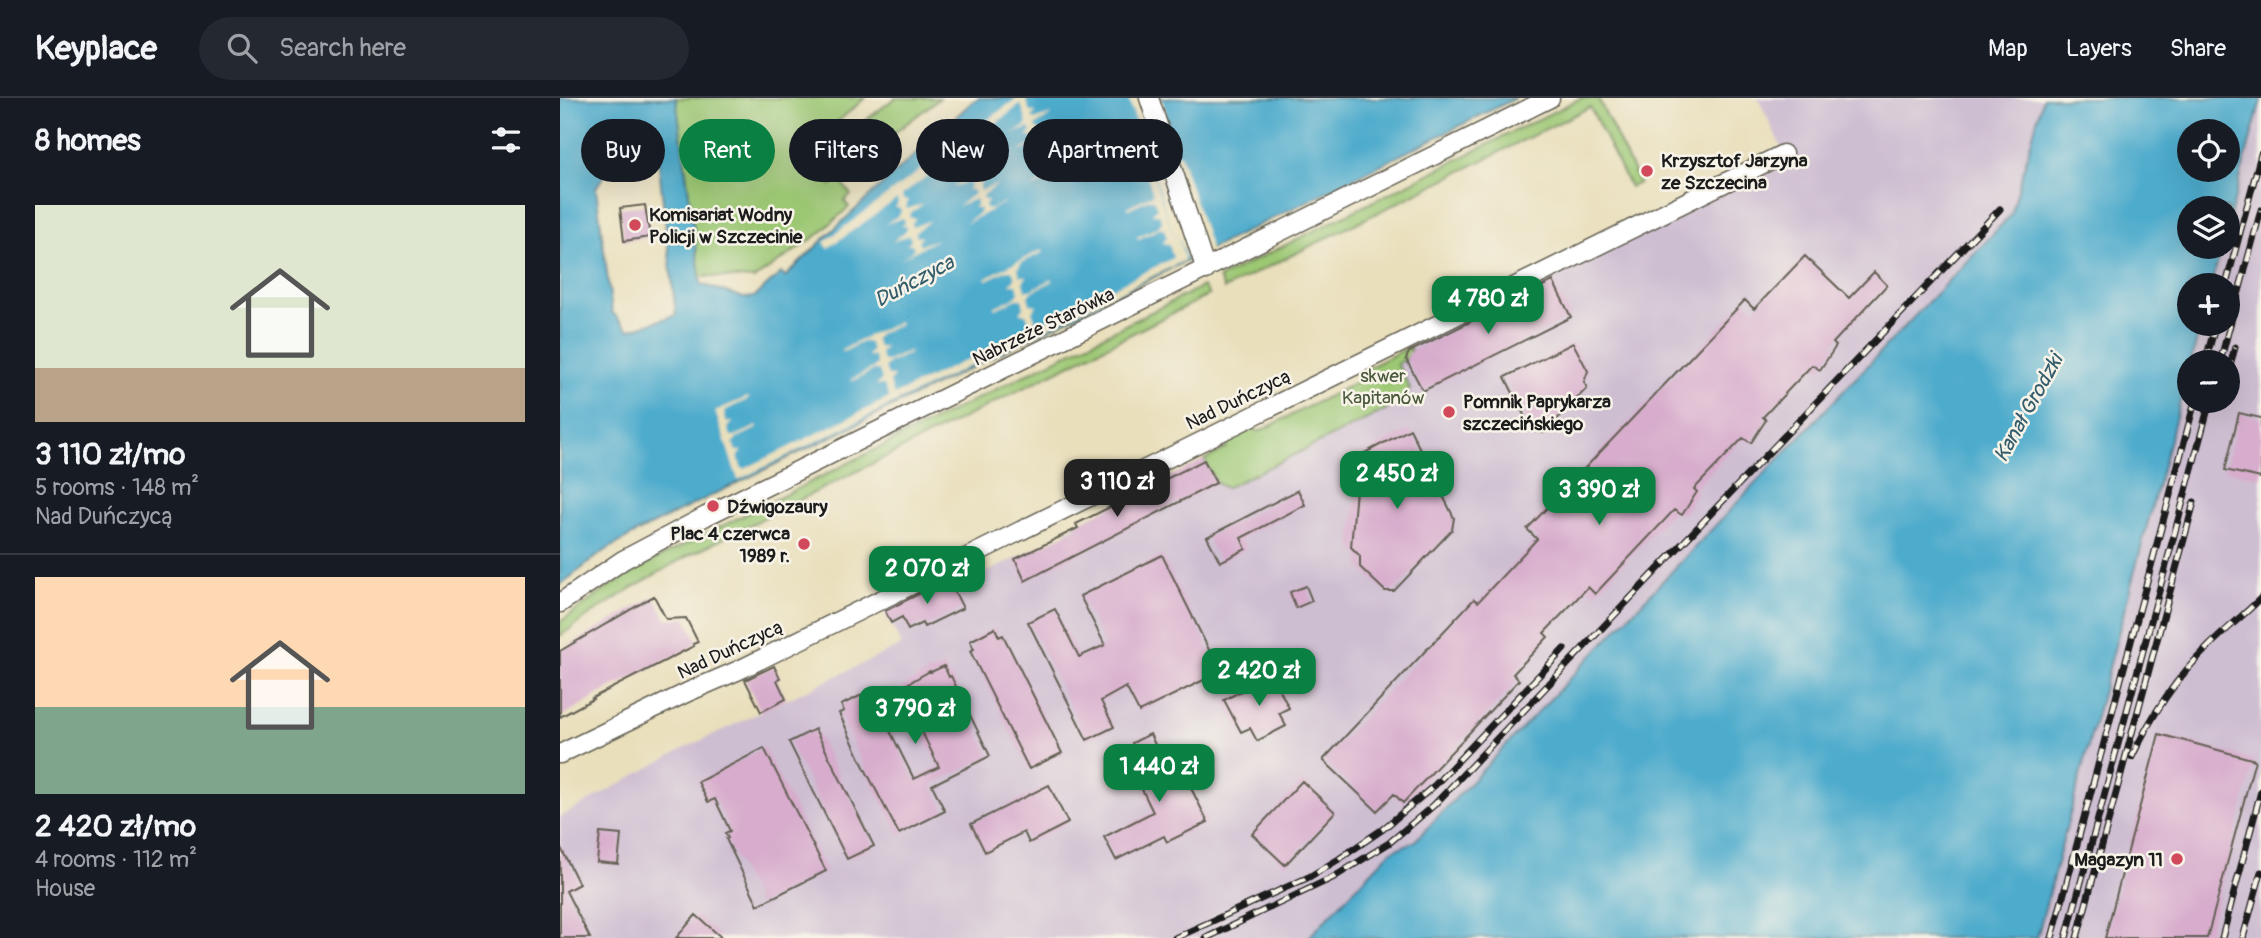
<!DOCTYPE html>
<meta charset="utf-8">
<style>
:root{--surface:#171b24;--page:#242831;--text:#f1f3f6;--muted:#9ea1a6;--line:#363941;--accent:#0b8043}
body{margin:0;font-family:Pangolin,sans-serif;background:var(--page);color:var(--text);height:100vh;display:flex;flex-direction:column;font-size:26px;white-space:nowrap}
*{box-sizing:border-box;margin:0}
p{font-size:23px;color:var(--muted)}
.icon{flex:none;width:38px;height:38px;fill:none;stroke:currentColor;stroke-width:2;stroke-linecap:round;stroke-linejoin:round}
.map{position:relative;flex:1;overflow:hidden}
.details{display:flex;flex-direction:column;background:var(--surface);width:560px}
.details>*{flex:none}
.guide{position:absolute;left:21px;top:21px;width:665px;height:63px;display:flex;gap:14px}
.tools{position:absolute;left:1617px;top:21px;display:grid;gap:14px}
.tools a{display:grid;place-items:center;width:63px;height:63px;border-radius:50%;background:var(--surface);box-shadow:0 7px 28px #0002;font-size:35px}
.price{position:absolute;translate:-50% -60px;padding:0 16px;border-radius:14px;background:var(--accent);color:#fff;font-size:23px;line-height:46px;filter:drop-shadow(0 2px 4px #0008)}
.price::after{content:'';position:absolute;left:50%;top:42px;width:21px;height:16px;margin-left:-10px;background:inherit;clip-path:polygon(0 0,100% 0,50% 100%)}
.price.current{background:#222;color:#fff}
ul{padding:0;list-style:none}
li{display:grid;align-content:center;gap:14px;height:371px;padding:0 35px}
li+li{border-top:2px solid var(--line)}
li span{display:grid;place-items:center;height:217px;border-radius:0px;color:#555}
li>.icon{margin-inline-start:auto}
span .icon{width:126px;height:126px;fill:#fffc;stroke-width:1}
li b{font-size:30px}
h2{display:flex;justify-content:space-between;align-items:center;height:84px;padding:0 35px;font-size:30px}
.tag{padding:0 24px;border-radius:32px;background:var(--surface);box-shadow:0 7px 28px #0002;font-size:24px;line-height:63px}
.tag.current{background:var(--accent);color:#fff}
header{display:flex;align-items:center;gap:42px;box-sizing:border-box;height:98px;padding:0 35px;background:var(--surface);border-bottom:2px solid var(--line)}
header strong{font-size:33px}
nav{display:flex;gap:38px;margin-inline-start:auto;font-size:24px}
.search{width:490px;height:63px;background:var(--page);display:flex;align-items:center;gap:18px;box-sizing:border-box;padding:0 24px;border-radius:38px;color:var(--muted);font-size:26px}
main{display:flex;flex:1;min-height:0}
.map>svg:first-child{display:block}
.industrial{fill:#cebed1}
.green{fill:#9cc773;stroke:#5c7248;stroke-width:2}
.water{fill:#4eabcc;stroke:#356474;stroke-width:2;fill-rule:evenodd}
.pier{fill:#e9dfbb}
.building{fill:#d7accc}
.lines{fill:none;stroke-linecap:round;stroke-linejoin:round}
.street-casing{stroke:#646054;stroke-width:21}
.street{stroke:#fff;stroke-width:18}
.rail-casing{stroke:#1c1c1c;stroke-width:7}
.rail{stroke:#f7f3e8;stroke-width:4.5;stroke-dasharray:13;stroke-linecap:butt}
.poi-dot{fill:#d1495b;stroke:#f7f3e8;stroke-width:2.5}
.labels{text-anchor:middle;stroke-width:5;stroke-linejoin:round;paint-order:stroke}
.poi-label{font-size:19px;font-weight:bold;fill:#1c1c1c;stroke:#f7f3e8;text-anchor:start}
.street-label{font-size:19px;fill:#1c1c1c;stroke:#f7f3e8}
.park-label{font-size:19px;fill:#49583a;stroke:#f7f3e8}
.water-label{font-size:21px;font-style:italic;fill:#325c6b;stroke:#f7f3e8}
</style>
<header>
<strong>Keyplace</strong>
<div class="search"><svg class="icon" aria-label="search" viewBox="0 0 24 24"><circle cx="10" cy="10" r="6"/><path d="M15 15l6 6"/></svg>Search here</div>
<nav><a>Map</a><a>Layers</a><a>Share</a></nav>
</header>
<main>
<section class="details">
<h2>8 homes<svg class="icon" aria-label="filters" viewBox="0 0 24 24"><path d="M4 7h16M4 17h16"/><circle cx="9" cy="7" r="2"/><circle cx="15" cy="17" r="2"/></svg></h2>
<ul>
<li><span style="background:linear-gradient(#dfe7d0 75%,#b9a48a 0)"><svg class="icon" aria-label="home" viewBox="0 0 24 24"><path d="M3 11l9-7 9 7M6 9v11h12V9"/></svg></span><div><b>3 110 zł/mo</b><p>5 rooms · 148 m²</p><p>Nad Duńczycą</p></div></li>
<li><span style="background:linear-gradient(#ffd9b3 60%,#7fa58c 0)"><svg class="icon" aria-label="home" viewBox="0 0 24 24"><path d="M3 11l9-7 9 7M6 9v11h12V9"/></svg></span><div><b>2 420 zł/mo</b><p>4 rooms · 112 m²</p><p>House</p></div></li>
</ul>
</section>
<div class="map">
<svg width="1701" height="840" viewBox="0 0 1701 840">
<rect width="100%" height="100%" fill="#f7f3e8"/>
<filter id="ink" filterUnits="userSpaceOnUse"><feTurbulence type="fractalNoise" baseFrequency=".0143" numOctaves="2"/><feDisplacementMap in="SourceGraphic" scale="14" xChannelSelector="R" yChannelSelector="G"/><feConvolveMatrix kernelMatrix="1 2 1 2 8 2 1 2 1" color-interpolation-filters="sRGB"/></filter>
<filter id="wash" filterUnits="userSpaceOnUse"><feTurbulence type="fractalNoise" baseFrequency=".00686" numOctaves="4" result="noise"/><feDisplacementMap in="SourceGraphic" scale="28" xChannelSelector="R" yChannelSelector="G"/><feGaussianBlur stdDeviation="1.57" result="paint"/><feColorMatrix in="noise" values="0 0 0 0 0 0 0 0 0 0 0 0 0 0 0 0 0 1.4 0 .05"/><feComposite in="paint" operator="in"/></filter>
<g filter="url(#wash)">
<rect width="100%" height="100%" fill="#e9dfbb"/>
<path class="industrial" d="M1198 0H1483L1451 117 854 744 831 753 748 840H0V719L123 651 342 547 323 512 388 480 406 484 502 438 516 426 644 362 656 385 850 289 837 266 849 249 1052 139 1229 66Z
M1701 2V840H1477L1629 270V303H1668V264H1631L1641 226H1668V187H1651L1662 149H1668V126Z"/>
<path class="green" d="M116 0H305L252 46 260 56 253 62 271 87 279 81 291 97 284 103 289 109 259 136 194 181 140 178Z
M335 0H380L296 64 291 58 296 53 285 38Z
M1021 0H1038L1079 85 1070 89 1030 9 664 191 659 180Z
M643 188 649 197 124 460C81 484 40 509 0 538V524L52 487 96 461Z
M849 249 851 254 846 261 837 266 850 290 844 303 666 390 656 385 644 362 667 350 663 342 693 327 698 334 801 282 802 273Z"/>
<path class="water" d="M0 0H116L141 186 184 200 194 199 221 175 225 179 270 135 413 3 420 0H956L78 434 43 454 0 487ZM81 19 94 26 116 217 69 232 52 214 36 90Z
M1483 0H1701V2L1668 126V110H1629V149H1662L1651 187H1629V226H1641L1631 264H1629V270L1477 840H748L831 753 854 744 1451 117ZM1629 33H1668V72H1629Z"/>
<path class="pier" d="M457 0H468L466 2 470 14H476L472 19 474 22 492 16 475 28 477 32H482L478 37 480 40 498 35 482 46 483 50H488L485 54 486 58 504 52 488 63 489 67H494L490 72 492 76 510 70 471 91 486 79 484 75H479L483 70 481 66 464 72 477 65 479 61 478 57H473L477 52 475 48 458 54 471 47 473 43 472 39H467L471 34 469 30 451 36 464 29 467 25 461 6 404 50 410 66H416L412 71 414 75H418L432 68 416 80 417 84H422L419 89 420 93 438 86 422 98 423 102H428L425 107 426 111H431L444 104V105L405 126 420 114 419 110H414L417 105 415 101 398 108 414 96 413 92H408L411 87 409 83 392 89 408 77 406 73H401L405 68 400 53 342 97 343 102H349L346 107 347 111 365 105 349 116 350 120H356L352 125 353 129 371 122 355 134 357 138H362L358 143 360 147 378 141 338 162 351 154 354 150 352 146H347L351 142 349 137 332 144 347 132 346 128H341L345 124 343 120 325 126 338 118 341 114 340 110H335L338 105 337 101 268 150 264 144Z
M568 0H601L606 14 602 21 615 58 620 56 649 145 650 153 627 162 617 135 625 162 178 382 155 313 188 299 189 301 168 311 164 316 167 324H173L168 330 171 338H176L197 328 198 330 177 340 173 345 176 353H182L178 359 181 369 184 371 329 300 324 287H317L322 281 319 272H314L293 283 292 281 313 270 317 266 314 258H308L312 252 309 244 304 243 283 254 282 252 308 238 339 224 340 226 319 236 315 241 318 249H325L320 255 323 263H328L349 253 350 255 329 265 325 270 328 278H334L330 284 334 297 472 230 466 216 460 215 464 209 462 201H457L435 211 434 209 456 199 459 194 457 186H450L455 180 452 172H447L426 182 425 180 450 167 482 152 483 154 461 165 458 170 460 178H467L463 184 465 192H471L492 181 493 183 471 194 468 198 470 206 477 207 472 213 477 227 613 160 609 146 602 145 607 140 604 131H599L578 141 577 139 598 129 602 124 599 116H592L597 110 594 101H589L568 111 567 109 593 96 586 74 591 71 620 157 592 71 604 64 592 26 579 33Z"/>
<g id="blocks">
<path class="building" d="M85 107 90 139 64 143 60 110Z
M1245 158 1289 200 1314 174 1327 187 1273 245 1276 248 1260 272 1252 267 1203 319 1206 322 1191 345 1183 340 1134 391 1137 394 1122 417 1114 412 1035 496 1028 489 984 535 988 539 953 576 959 582 843 705 834 696 817 713 763 662 914 501 918 504 977 441 967 431 1185 202 1194 211Z
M993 183 1011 219 863 293 846 261 849 254Z
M1013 245 1028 273 1024 284 1027 290 984 335 972 333 945 279Z
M1679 315 1701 320V380L1665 372Z
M850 331 894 420 892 432 834 493H825L800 469V458L791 449 799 358Z
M644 362 656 385 465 483 455 461 518 430 516 426Z
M738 392 745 407 681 440 686 451 660 464 647 439Z
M602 457 660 574 579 614 566 589 541 603 554 629 527 642 468 524 495 511 519 559 545 547 520 498Z
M388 481 403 510 364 529 362 525 348 532 342 519 331 525 325 513Z
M746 488 752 503 736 510 730 494Z
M94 498 106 521 126 520 138 544 133 546 134 548 32 600 33 601 0 619V553Z
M435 530 439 539 443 537 502 655 469 671 410 553 414 551 410 543Z
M214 568 220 580 217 582 226 601 201 614 185 582Z
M384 568 389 579 391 578 430 658 372 687 385 713 339 736 305 671 279 615 284 613 281 607 306 595 310 602 314 601 354 681 379 669 346 601H347L342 589 370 573 371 574Z
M712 577 729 610 719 615 726 628 697 643 690 630 681 634 664 602Z
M255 631 314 748 287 761 229 644Z
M590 636 603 664 615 658 648 724 607 744 604 738 556 762 544 739 593 714 575 677 586 672 572 645Z
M1599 636 1695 662 1647 840H1545Z
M204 650 266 773 198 807 166 741 168 740 165 735 170 733 155 701 148 704 138 684Z
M742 683 775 714 725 767 692 736Z
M489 687 508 725 469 745 464 734 425 754 411 726Z
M40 735 61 737 58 766 37 764Z
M0 748 19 786 6 793 30 840H0Z
M136 817 162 840H116Z"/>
</g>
</g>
<g filter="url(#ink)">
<use href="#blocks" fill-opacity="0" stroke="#646054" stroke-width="2"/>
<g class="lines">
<defs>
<path id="street" d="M589 0 646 172
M0 505 63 462 146 418 990 0
M0 656 128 594 179 572 1223 56"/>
</defs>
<use href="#street" class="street-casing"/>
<use href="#street" class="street"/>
<defs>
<path id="rail" d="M1666 187 1701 56
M1645 264 1656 226
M1660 264 1701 112
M1668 276 1675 249
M1572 659C1591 618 1617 579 1649 548 1666 531 1684 517 1701 500
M615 840 749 779 779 761 823 731 875 687 1004 551
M646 840 774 779 829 745 874 707 1440 111
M1492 840 1635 303
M1506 840 1650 303
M1517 840 1634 404
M1662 840 1701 693
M1683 840 1701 774"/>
</defs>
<use href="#rail" class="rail-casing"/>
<use href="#rail" class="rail"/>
</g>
</g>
<g class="poi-dot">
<circle cx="1087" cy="73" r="7"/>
<circle cx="75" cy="127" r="7"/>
<circle cx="889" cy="314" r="7"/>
<circle cx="153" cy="408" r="7"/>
<circle cx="244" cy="446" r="7"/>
<circle cx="1617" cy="761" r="7"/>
</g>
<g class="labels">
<g class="poi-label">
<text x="1101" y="69">Krzysztof Jarzyna<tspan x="1101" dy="22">ze Szczecina</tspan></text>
<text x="89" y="123">Komisariat Wodny<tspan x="89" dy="22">Policji w Szczecinie</tspan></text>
<text x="903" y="310">Pomnik Paprykarza<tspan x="903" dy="22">szczecińskiego</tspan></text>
<text x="167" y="415">Dźwigozaury</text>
<text x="230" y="442" text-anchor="end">Plac 4 czerwca<tspan x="230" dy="22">1989 r.</tspan></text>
<text x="1603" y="768" text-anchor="end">Magazyn 11</text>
</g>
<g class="street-label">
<text transform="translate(483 228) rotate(-26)" y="7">Nabrzeże Starówka</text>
<text transform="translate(678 301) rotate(-26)" y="7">Nad Duńczycą</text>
<text transform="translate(170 551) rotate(-25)" y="7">Nad Duńczycą</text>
</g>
<g class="park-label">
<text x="823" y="284">skwer<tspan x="823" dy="22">Kapitanów</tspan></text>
</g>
<g class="water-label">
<text transform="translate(354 183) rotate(-28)" y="7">Duńczyca</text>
<text transform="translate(1468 310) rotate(-61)" y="7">Kanał Grodzki</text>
</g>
</g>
</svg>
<div class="tools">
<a><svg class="icon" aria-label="locate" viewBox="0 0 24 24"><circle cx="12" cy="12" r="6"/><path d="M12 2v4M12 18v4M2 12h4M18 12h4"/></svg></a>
<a><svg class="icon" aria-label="layers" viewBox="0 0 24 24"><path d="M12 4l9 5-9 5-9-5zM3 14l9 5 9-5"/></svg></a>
<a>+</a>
<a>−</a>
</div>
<b class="price" style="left:928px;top:238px">4 780 zł</b>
<b class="price" style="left:837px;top:413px">2 450 zł</b>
<b class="price current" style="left:557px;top:421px">3 110 zł</b>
<b class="price" style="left:1039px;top:429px">3 390 zł</b>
<b class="price" style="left:367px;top:508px">2 070 zł</b>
<b class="price" style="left:699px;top:610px">2 420 zł</b>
<b class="price" style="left:355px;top:648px">3 790 zł</b>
<b class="price" style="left:599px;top:706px">1 440 zł</b>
<div class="guide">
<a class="tag">Buy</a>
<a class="tag current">Rent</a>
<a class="tag">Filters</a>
<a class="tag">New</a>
<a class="tag">Apartment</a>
</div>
</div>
</main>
